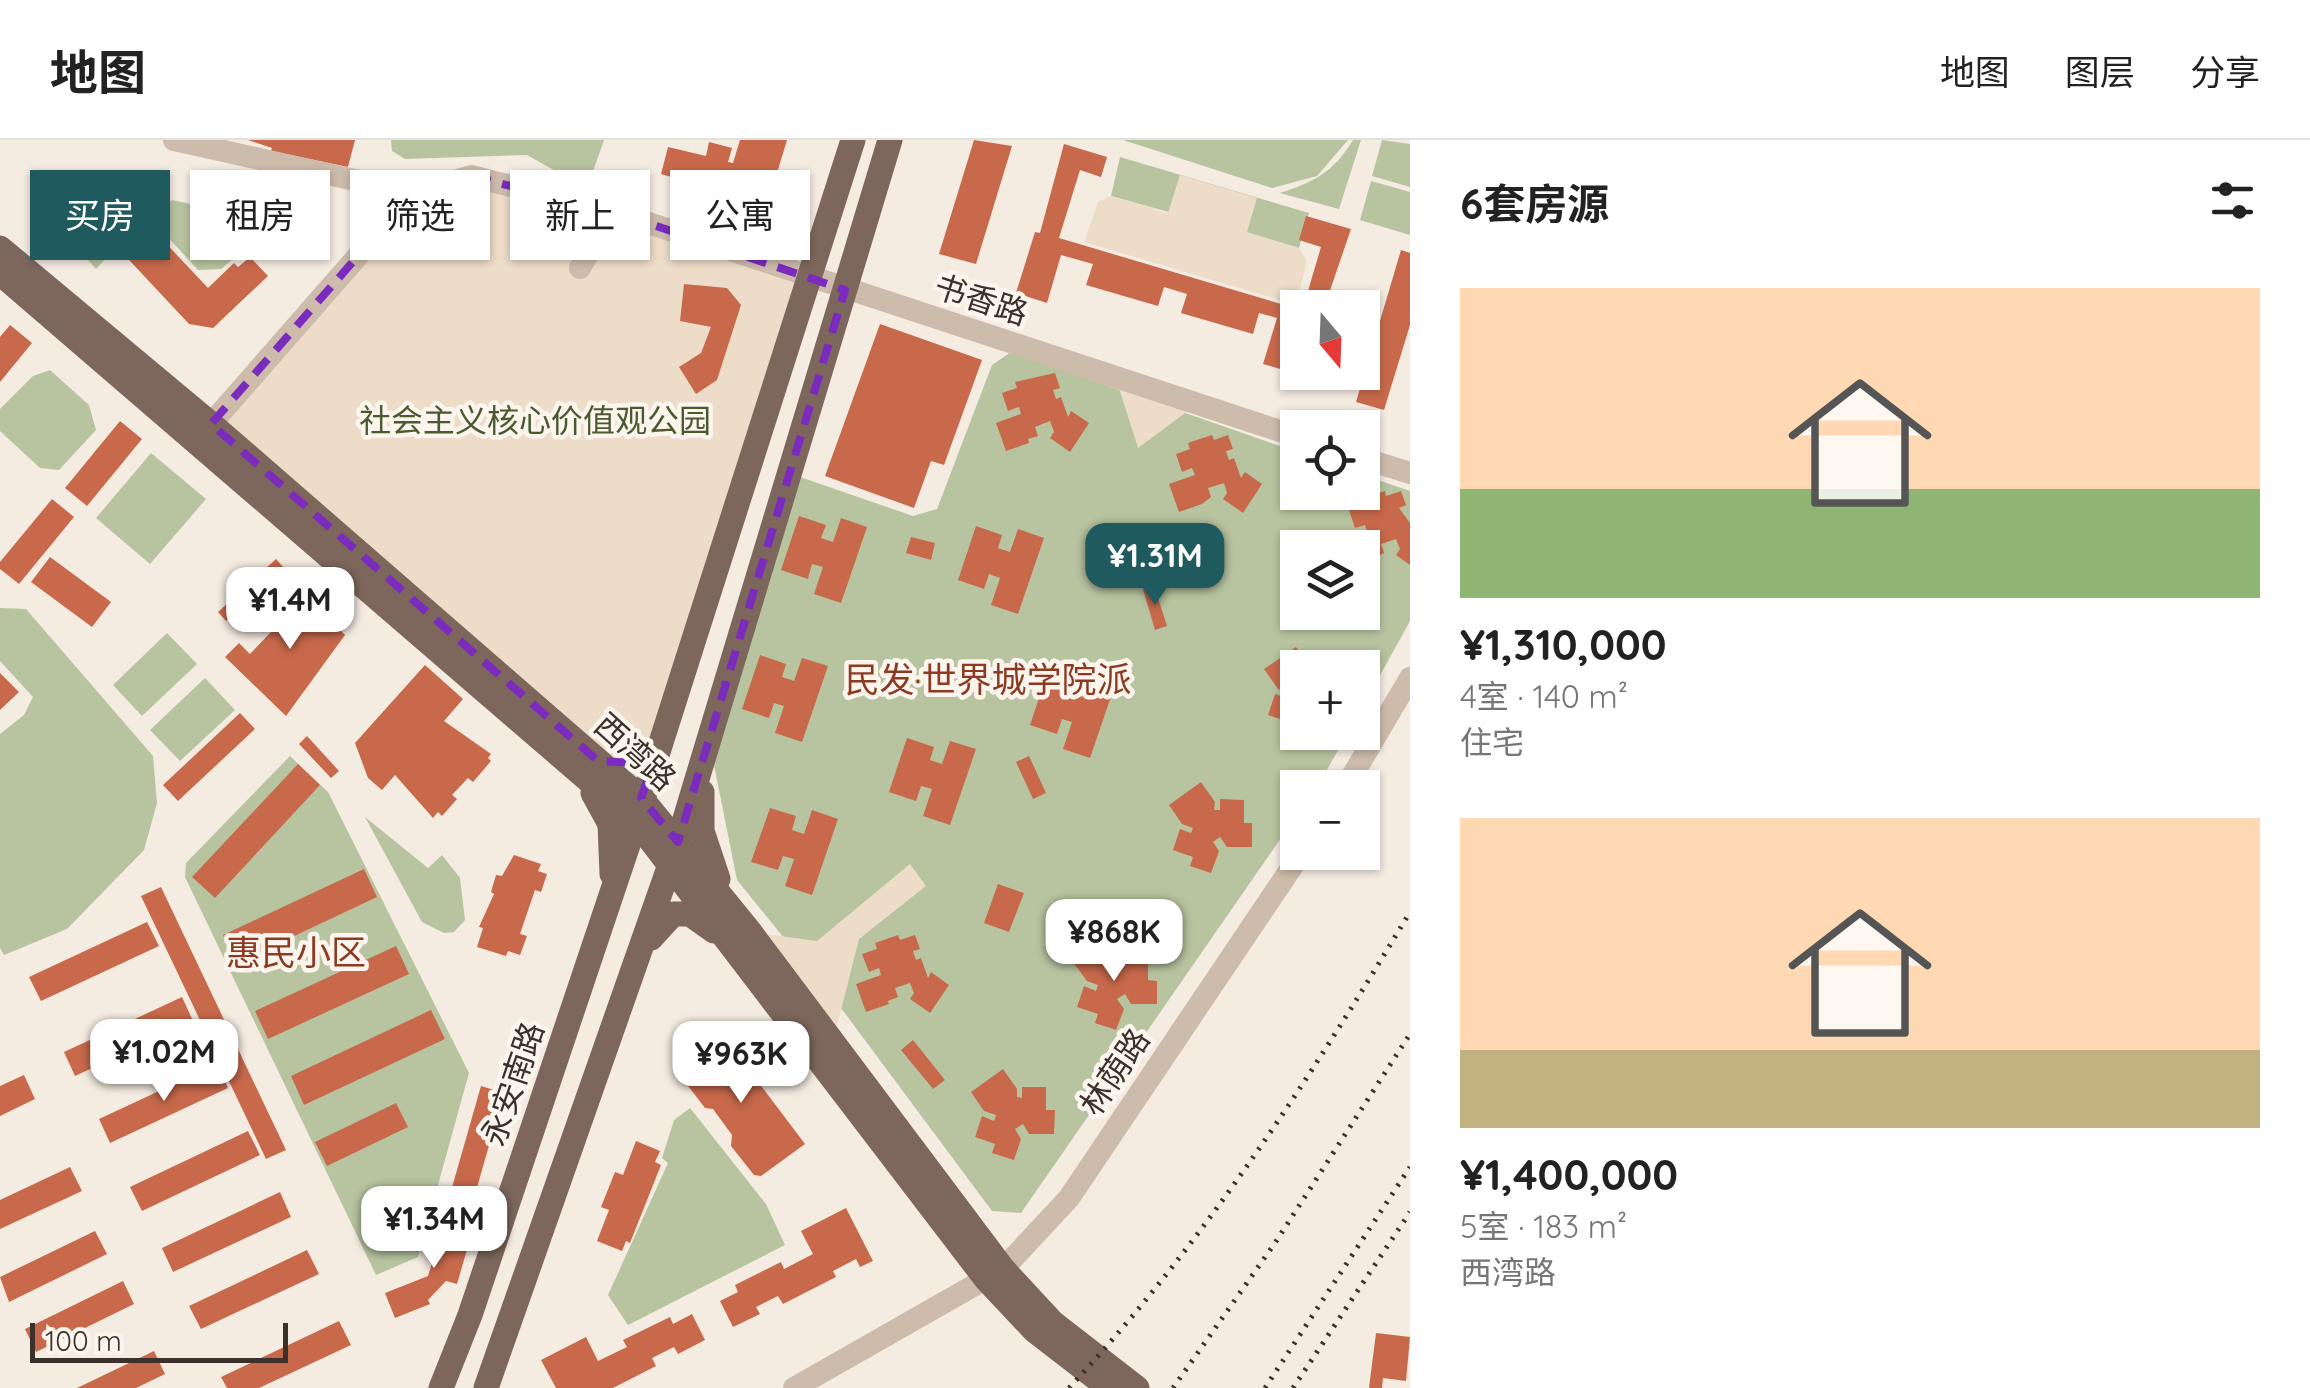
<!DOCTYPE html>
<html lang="zh">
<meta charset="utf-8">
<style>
:root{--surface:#fff;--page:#f6f6f6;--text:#222;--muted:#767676;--line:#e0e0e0;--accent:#1f5a5e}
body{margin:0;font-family:Quicksand,"Noto Sans SC",sans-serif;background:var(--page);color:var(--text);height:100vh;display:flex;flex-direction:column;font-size:38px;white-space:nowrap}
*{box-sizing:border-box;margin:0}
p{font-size:32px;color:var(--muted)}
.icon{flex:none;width:55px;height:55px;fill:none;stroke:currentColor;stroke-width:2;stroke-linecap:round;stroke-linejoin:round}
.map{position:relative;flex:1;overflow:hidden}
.sheet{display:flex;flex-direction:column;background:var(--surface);width:900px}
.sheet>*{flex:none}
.hud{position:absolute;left:30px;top:30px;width:950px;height:90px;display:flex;gap:20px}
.needle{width:65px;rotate:161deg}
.controls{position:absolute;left:1280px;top:150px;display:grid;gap:20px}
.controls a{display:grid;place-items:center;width:100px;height:100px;border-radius:0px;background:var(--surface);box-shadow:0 2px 8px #0004;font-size:50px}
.scale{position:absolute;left:30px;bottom:25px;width:258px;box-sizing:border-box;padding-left:10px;border:5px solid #3b302b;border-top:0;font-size:28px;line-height:35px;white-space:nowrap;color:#3b302b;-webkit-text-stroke:8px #fbf5ee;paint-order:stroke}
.price{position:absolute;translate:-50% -85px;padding:0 22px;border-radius:20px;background:#fff;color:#222;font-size:32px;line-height:65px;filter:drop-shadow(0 2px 5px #0008)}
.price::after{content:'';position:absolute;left:50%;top:60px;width:30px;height:22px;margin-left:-15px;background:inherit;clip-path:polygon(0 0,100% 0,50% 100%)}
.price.selected{background:var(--accent);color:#fff}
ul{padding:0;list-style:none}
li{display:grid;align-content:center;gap:20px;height:530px;padding:0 50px}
li span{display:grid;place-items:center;height:310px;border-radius:0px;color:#555}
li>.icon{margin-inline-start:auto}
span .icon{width:180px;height:180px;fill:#fffc;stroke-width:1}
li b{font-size:42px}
h2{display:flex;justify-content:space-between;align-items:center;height:120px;padding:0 50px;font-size:42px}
.chip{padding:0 35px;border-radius:0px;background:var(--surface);box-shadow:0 2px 8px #0004;font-size:35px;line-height:90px}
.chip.selected{background:var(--accent);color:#fff}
header{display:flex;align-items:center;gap:60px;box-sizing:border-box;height:140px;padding:0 50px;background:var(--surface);border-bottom:2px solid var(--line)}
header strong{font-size:48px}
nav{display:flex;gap:55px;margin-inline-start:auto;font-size:35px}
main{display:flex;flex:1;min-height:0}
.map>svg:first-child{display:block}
.green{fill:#b8c4a0;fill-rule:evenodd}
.plaza{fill:#ecdcc8}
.building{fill:#c8694b}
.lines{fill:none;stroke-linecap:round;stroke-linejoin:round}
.minor{stroke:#cdbbac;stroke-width:22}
.major{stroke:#7d675c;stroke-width:25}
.rail{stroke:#3b302b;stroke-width:5;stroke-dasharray:2.5 8;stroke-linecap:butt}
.marked{fill:none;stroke:#7b2cbf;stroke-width:8;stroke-dasharray:20 12;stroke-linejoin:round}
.labels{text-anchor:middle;stroke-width:9;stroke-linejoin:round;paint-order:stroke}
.street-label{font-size:32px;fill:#3b302b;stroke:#fbf5ee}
.park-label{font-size:32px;fill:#4a5a2e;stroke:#fbf5ee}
.neighbourhood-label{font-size:35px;fill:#8c3b22;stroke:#fbf5ee}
</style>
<header>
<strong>地图</strong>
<nav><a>地图</a><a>图层</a><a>分享</a></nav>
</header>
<main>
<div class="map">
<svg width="1410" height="1248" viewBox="0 0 1410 1248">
<rect width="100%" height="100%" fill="#f4ebe1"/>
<path class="green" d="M391 0H604L591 37 575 42 527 15 405 19 392 11Z
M1123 0H1348L1317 36 1272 48Z
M1353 0H1361L1339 69 1280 53C1314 42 1334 32 1353 0Z
M1382 0 1410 4V47L1372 36Z
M1120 17 1309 73 1299 108 1111 56Z
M1371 41 1410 52V95L1360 80Z
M119 51 159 60 96 129 87 119 108 61Z
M172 60 248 76 264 93 221 129 198 130 154 82 159 70Z
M1011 212 1297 312 1298 352H1362L1363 335 1410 351V481L1363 566 1362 528H1298V592L1348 593 1317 647 1298 648 1297 675 1021 1073 992 1071 844 872 737 740 713 620 800 337 913 376 937 369 992 225ZM1298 408H1362V472H1298Z
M50 230 89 265 96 290 59 330 40 328 0 291V269L33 236Z
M151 313 206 359 150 424 96 378Z
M0 468 26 469 153 616 157 663 144 710 67 789 4 815 0 808V594L24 575 33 557 0 521Z
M167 493 197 524 142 576 113 545Z
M205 538 235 570 180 621 150 590Z
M290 616 328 652 469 933 418 1117 376 1135 185 737 186 723Z
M365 677 428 728 442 715 460 738 465 780 454 792 444 793 422 782Z
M690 968 766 1064 785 1105 628 1185 608 1155 668 1023 662 1018 674 980Z"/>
<path class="plaza" d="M1180 35 1257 58 1247 92 1299 108 1307 121 1296 165 1084 102 1098 62 1111 56 1168 73Z
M471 36 810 139 641 658 211 284 413 53Z
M1116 239 1196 265 1138 308Z
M910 724 926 746 859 799 833 902 750 792 817 801Z"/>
<path class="building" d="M248 0H355L348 27 271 11 272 8Z
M740 0H787L771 53 758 50 756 58 735 53 734 56 661 34 668 7 706 16 709 2 732 8 728 22 733 23Z
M974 0 1012 6 976 124 939 114Z
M1064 4 1107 17 1101 37 1080 30 1059 98 1298 169V234L1263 224 1277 178 1259 173 1253 194 1181 173 1187 154 1164 147 1158 166 1086 145 1093 124 1061 115 1047 163 1016 153 1035 92 1040 93Z
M1306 76 1351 89 1324 168H1303L1321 107 1299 100Z
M144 80 208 148 234 123 238 127 250 117 268 136 213 188 189 184 116 106Z
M1401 110 1410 113V185L1384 270 1356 262Z
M684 144 727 148 741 165 717 240 696 254 679 227 701 213 711 187 680 181Z
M880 184 982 220 944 325 931 321 914 368 825 336Z
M10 185 32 203 0 242V197Z
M1055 233 1060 248 1053 250 1056 259 1061 257 1068 277 1071 271 1089 283 1070 312 1050 298 1054 292 1050 281 1035 287 1038 296 1028 299 1029 303 1006 311 996 283 1021 274 1019 267 1008 271 1002 253 1017 248 1015 242Z
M120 281 142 299 87 366 65 348Z
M1212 295 1214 300 1228 295 1233 309 1226 311 1229 320 1234 318 1241 338 1245 332 1262 344 1243 373 1223 359 1227 353 1224 343 1208 348 1211 357 1202 364 1179 372 1169 344 1195 335 1192 328 1182 332 1176 314 1190 309 1188 303Z
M1385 351 1386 356 1401 351 1406 365 1399 368 1410 383V425L1396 415 1400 409 1396 399 1381 404 1384 413 1362 425V408H1345L1342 400 1367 391 1365 385 1355 388 1349 370 1363 365 1361 359Z
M52 359 74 377 19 444 0 429V422Z
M799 376 826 385 821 398 833 402 841 378 867 387 841 463 814 454 823 427 812 424 808 439 781 430Z
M976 386 1002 395 998 408 1010 412 1018 389 1044 398 1018 474 991 465 1000 438 989 434 984 449 958 440Z
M911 397 935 403 931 420 906 413Z
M50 417 111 462 92 487 31 442Z
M276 419 284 428 226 481 218 472Z
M295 444 345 495 286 576 225 517 239 503 250 514 293 469 282 458Z
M1154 445 1167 486 1155 490 1143 449Z
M1296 507 1311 528H1298V592H1309L1307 598 1286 590 1289 582 1268 575 1275 554 1287 558 1289 553 1278 549 1264 529Z
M760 515 786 524 782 537 794 541 802 518 828 526 802 602 775 593 784 566 774 563 769 578 742 569Z
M425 525 463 559 444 581 491 614 488 618 491 621 473 642 468 638 452 655 457 659 442 676 438 672 433 678 395 635 382 650 368 638 355 603Z
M1048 531 1074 540 1070 553 1082 557 1090 534 1116 542 1090 618 1063 609 1072 582 1062 579 1057 594 1030 585Z
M0 533 19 552 0 570Z
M240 573 255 589 178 661 163 645Z
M307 596 339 631 331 638 299 604Z
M907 598 934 607 930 620 942 624 950 601 976 609 950 685 923 676 932 649 921 646 916 661 889 652Z
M1029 616 1046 653 1033 659 1016 622Z
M298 624 320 645 215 758 192 737Z
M1201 642 1215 662 1214 670H1220V659L1244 660V683H1252V707H1227L1220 697 1213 702 1219 711 1211 733 1190 726 1193 717 1173 710 1180 689 1191 693 1193 688 1182 684 1169 665Z
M770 668 796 676 792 690 804 694 812 670 838 679 812 755 785 746 794 719 783 716 778 730 751 722Z
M514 715 541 724 538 731 547 734 541 752 535 750 520 794 527 796 520 815 508 811 506 816 477 807 483 788 479 787 494 754 491 752 496 735 502 736Z
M364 729 377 757 237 823 223 795Z
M998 744 1024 753 1009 792 984 783Z
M161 747 286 1010 266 1019 141 756Z
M147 782 159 806 41 861 29 837Z
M898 795 900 800 915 795 920 809 913 811 916 820 921 818 928 838 931 832 949 845 930 873 910 859 914 853 910 843 895 848 898 857 888 861 889 864 866 872 856 844 881 835 879 828 869 832 862 814 877 809 875 803Z
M1106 799 1119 819V828H1124V816L1148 817V840L1157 841V864H1131L1125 854 1117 859 1124 869 1116 890 1095 883 1098 874 1077 867 1084 846 1096 851 1098 845 1087 841 1073 822Z
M396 806 409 834 268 899 255 871Z
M182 857 193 881 75 936 64 912Z
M431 870 445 899 304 965 291 936Z
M722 894 805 1004 761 1036 754 1035 731 1006 732 995 713 969 705 968 679 934V926Z
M913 900 945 940 933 949 901 910Z
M217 924 228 948 110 1003 99 979Z
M1003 929 1017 949V957L1022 958V947H1046V970H1055L1054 994H1029L1023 984 1015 989 1021 999 1014 1020 992 1013 995 1004 975 997 982 976 994 981 996 975 984 971 971 952Z
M24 935 35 959 0 976V946Z
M481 946 504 953 474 1058 451 1051Z
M396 963 408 987 327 1026 315 1002Z
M248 991 260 1015 142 1071 130 1047Z
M636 1001 660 1011 655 1022 661 1025 630 1103 626 1101 622 1111 597 1101 609 1070 601 1067 615 1032 623 1035Z
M70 1027 82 1051 0 1089V1060Z
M280 1052 291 1077 173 1132 162 1108Z
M846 1068 873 1121 860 1127 856 1119 833 1131 836 1137 783 1164 778 1156 756 1167 760 1174 733 1187 720 1161 738 1152 735 1145 781 1122 784 1129 813 1114 801 1091Z
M445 1081 473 1089 457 1144 446 1141 428 1160 430 1164 395 1178 385 1153 428 1136Z
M95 1091 107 1114 9 1162 0 1137Z
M307 1110 319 1134 201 1189 189 1166Z
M123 1141 134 1164 36 1212 25 1189Z
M692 1174 705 1200 678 1214 674 1207 652 1218 656 1226 613 1248H556L541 1220 586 1197 598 1221 627 1207 623 1200 670 1177 673 1184Z
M339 1181 351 1205 259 1248H227L221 1237Z
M1376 1193 1410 1197 1406 1241 1383 1238 1382 1248H1369Z
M154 1211 165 1234 136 1248H77Z"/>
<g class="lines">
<path class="minor" d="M174 0 413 53
M580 128 612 72
M211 284 413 53 471 36 624 75 1298 297
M1362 318 1410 333
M1345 648 1410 538
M794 1248 1003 1129 1069 1058 1302 712"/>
<path class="major" d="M0 108 211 284 641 658 750 792 1003 1129 1052 1182 1137 1248
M0 133 636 681 986 1139 1034 1190 1109 1248
M702 652V691L718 739
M593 653 610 684 612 734
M651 798 673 774H690L714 791
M441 1248 470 1175 636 681 853 0
M486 1248 678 702 890 0"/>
<path class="rail" d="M1069 1248C1203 1104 1309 940 1410 772
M1173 1248 1275 1103 1410 894
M1265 1248 1410 1027
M1293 1248 1410 1072"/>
</g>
<path class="marked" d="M471 36 624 75 845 150 678 702 641 658 653 624 598 621 211 284 413 53Z"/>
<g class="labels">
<g class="street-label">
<text transform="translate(981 160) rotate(18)" y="11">书香路</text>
<text transform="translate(635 612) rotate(42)" y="11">西湾路</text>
<text transform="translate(1115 932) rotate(-56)" y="11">林荫路</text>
<text transform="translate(513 944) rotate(-71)" y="11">永安南路</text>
</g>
<g class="park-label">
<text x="535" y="292">社会主义核心价值观公园</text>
</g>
<g class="neighbourhood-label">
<text x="988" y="552">民发·世界城学院派</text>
<text x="296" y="825">惠民小区</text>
</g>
</g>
</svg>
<div class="controls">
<a><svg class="needle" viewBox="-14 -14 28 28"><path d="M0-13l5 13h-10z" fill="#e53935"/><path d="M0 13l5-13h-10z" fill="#767676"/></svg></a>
<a><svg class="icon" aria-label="locate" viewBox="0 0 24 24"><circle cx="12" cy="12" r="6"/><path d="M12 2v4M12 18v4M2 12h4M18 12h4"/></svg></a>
<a><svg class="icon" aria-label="layers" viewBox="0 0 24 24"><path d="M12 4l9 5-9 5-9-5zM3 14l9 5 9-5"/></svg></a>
<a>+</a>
<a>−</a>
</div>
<div class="scale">100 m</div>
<b class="price selected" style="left:1155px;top:468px">¥1.31M</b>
<b class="price" style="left:290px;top:512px">¥1.4M</b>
<b class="price" style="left:1114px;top:844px">¥868K</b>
<b class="price" style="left:164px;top:964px">¥1.02M</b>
<b class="price" style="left:741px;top:966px">¥963K</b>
<b class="price" style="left:434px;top:1131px">¥1.34M</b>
<div class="hud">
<a class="chip selected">买房</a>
<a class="chip">租房</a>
<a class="chip">筛选</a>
<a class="chip">新上</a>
<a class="chip">公寓</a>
</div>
</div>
<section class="sheet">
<h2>6套房源<svg class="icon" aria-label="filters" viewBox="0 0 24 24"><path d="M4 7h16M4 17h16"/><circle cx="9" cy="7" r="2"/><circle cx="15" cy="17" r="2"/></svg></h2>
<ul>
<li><span style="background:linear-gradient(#ffd9b3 65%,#8fb573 0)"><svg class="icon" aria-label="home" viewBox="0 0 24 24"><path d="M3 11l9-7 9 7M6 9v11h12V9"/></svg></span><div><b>¥1,310,000</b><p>4室 · 140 m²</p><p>住宅</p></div></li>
<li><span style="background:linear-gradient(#ffd9b3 75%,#c2b280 0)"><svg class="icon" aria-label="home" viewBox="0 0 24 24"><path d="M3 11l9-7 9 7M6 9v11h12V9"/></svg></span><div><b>¥1,400,000</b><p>5室 · 183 m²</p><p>西湾路</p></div></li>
</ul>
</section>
</main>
